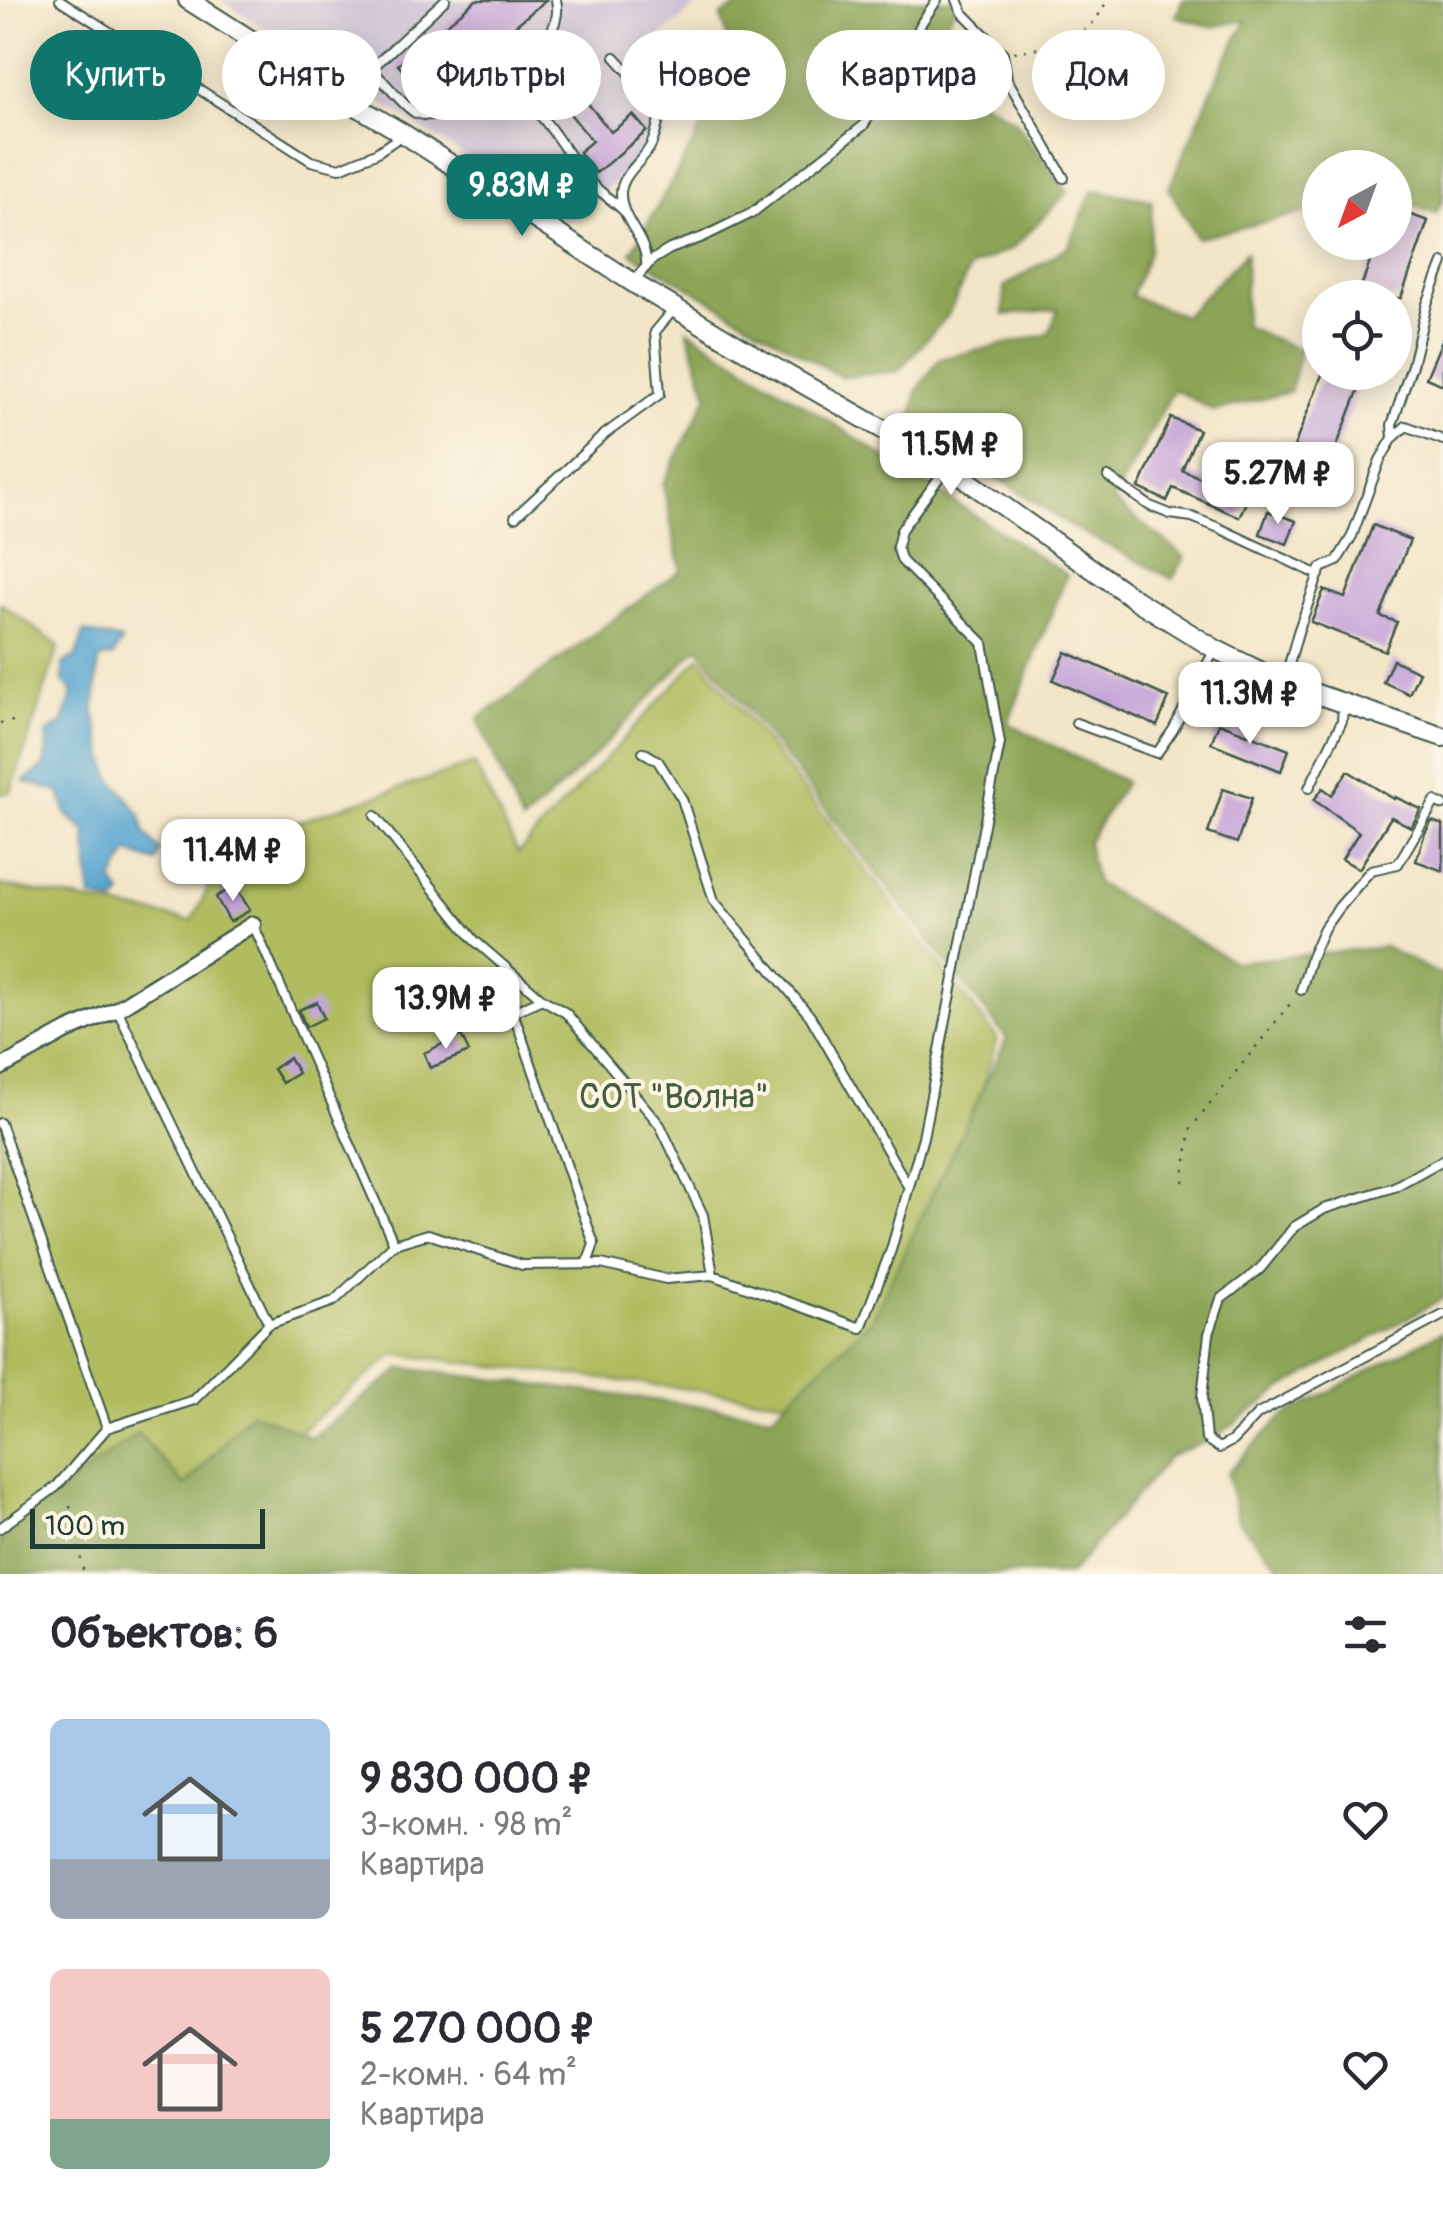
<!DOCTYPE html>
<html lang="ru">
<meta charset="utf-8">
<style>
:root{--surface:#fff;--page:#f2f2f3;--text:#2b2b33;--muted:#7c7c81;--accent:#0f766e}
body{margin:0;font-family:Pangolin,sans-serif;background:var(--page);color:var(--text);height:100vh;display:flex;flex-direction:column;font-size:38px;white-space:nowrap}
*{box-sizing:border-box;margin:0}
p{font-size:32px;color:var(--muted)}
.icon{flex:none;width:55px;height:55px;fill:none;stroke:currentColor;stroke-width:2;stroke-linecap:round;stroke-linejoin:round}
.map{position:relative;height:1574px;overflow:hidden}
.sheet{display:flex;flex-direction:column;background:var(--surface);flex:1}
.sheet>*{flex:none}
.guide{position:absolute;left:30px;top:30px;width:1385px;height:90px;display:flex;gap:20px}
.needle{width:65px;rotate:221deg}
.fabs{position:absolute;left:1302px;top:150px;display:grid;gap:20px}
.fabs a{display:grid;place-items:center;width:110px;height:110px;border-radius:50%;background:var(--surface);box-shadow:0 5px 25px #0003;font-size:50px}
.scale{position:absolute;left:30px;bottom:25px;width:235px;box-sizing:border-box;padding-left:10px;border:5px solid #1f3d34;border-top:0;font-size:28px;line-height:35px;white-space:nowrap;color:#1f3d34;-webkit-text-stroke:8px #fcf5e5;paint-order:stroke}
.price{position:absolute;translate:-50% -85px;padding:0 22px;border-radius:20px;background:#fff;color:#222;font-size:32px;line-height:65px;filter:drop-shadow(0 2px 5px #0008)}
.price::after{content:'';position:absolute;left:50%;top:60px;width:30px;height:22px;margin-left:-15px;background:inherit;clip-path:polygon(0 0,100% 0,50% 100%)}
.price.on{background:var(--accent);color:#fff}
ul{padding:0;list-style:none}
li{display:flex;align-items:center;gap:30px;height:250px;padding:0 50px}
li span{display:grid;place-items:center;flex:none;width:280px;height:200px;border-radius:15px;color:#555}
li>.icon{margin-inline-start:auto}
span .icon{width:120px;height:120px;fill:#fffc;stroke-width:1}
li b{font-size:42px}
h2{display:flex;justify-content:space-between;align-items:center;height:120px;padding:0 50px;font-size:42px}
.tag{padding:0 35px;border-radius:45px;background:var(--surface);box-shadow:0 5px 25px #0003;font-size:35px;line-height:90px}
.tag.on{background:var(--accent);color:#fff}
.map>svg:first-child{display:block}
.industrial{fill:#cbbfd5}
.green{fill:#b0bc5e;stroke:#687c49;stroke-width:2.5}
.forest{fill:#8ca455;stroke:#567044;stroke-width:2.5}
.water{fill:#57a5d1;stroke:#3b7182;stroke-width:2.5}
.building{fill:#c6a5d9}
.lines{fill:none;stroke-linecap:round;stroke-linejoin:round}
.service-casing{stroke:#3f564a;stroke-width:12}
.minor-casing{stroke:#3f564a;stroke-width:19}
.tertiary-casing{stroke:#3f564a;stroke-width:22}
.path{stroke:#3f564a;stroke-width:2.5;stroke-dasharray:2.5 8;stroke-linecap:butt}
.service{stroke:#fff;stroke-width:8}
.minor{stroke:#fff;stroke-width:14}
.tertiary{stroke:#fff;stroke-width:18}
.labels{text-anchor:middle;stroke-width:8;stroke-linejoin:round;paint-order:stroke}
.park-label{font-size:35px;fill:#435d3e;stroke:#fcf5e5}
</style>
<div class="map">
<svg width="1443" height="1574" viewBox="0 0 1443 1574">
<rect width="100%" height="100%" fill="#fcf5e5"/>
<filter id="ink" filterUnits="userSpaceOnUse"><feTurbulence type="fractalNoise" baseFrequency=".01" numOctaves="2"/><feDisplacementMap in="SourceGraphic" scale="20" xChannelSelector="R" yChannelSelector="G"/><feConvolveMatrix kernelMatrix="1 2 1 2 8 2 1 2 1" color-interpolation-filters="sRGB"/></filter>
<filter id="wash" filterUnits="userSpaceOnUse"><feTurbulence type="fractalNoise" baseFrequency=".0048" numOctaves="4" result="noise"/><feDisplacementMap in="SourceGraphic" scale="40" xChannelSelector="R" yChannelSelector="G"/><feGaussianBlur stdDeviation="2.25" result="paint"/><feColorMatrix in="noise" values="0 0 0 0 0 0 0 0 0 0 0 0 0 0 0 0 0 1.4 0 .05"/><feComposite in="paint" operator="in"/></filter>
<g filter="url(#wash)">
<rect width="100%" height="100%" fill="#f3e5c8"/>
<path class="industrial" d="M221 0H704L651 45 694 107 633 166 567 222Z"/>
<path class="green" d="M0 603 59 646 11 792 0 794Z
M700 657 997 1038 890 1413 395 1354 208 1505 0 1574V885L192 921 229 844 474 764 518 853Z"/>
<path class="forest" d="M750 0H960L920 65 1014 120 1068 192 1013 248 970 267 948 315 898 371 841 377 631 253 736 68 721 16Z
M1183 0H1443V199L1436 214 1395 200V168H1320V209L1197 238 1169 188 1224 62 1247 20 1212 27 1176 16Z
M1093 190 1152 200 1149 252 1131 296 1184 316 1246 253 1244 326 1300 350 1290 392 1214 411 1174 389 1113 501 1185 557 1173 579 1070 526 912 420 917 391 939 359 1049 334 1058 309 1004 315V287L1069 246Z
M687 329 1067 575 1008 723 1125 782 1087 843 1096 883 1234 962 1384 947 1443 976V1298L1285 1387 1214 1438 1170 1456 1070 1574H0V1535L138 1433 185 1486 251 1412 311 1437 403 1368 772 1415 872 1319 1007 1039 698 647 595 755 522 823 478 719 681 570 663 484 708 395Z
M1443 1331V1574H1287L1238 1521 1227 1473 1282 1417Z"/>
<path class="water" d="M84 632 122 641 113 656 99 659 94 713 110 776 141 815 144 832 160 850 156 862 128 852 113 882 122 895 114 903 91 897 86 832 67 815 60 792 24 782 45 765 48 732 63 722 73 692 63 682V663L76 657Z"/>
<g id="blocks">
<path class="building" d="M476 0H546L427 99 398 65Z
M564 55 586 82 577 90 611 132 633 115 647 131 596 173 579 152 592 141 539 75Z
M1395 209 1428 221 1401 298H1357L1377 242H1395Z
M1443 338V385L1426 378Z
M1323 372H1339L1362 381 1315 502 1278 488Z
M1171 418 1199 430 1182 470 1248 498 1239 517 1173 488 1167 501 1139 488Z
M1268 511 1296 521 1287 544 1260 534Z
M1373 525 1410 540 1380 616 1397 622 1385 651 1311 622 1324 590 1345 598Z
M1066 652 1169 698 1157 726 1053 680Z
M1393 660 1419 672 1409 694 1383 682Z
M1219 723 1289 750 1281 771 1211 743Z
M1348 771 1394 799 1395 797 1421 809 1411 827 1391 817 1359 869 1342 859 1359 832 1314 800 1323 788 1332 795Z
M1223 789 1252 798 1237 843 1208 833Z
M1432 821 1443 825V871L1416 861 1425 833Z
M235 886 250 910 230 922 216 897Z
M317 1002 324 1018 306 1027 299 1010Z
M461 1035 469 1052 430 1068 424 1053Z
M289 1058 298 1073 282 1083 273 1069Z"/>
</g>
</g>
<g filter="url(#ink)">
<use href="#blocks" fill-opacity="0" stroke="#3f564a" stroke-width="2.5"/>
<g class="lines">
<defs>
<path id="service" d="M60 0 311 161 340 168 376 153 404 134
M957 0 963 13 1003 53 1007 79 1064 178
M615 57 661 108C659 120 656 136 650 147 642 162 622 174 621 193 620 221 649 239 646 267
M361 79 378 76C388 85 405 108 416 113 442 124 483 92 513 97 540 101 567 156 584 176 595 189 611 199 624 211
M341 97 445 0
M482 99C509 78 566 39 556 0
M635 284 637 277 652 260 670 249 703 237 752 213 863 126 899 71 922 22 937 0
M1393 438 1392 425 1412 365 1427 304 1443 263
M1108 477 1150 506 1170 514 1192 517 1219 528 1319 575
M515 517 605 434 660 394 655 332 675 308
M1284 683 1298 632 1321 568 1337 561 1352 536 1380 460 1393 438 1406 426 1443 440
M1076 723 1157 753 1173 730 1215 649
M643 752 658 761 682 799 714 901 810 1016 908 1186
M1309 788 1342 721 1343 705
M375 816 474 940 542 999 566 1013 660 1125 703 1215 713 1275
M253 924 394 1244
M1301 990 1311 957 1324 928 1339 907 1371 870 1398 864 1435 801 1443 805
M542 999 513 1012 594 1244 587 1264
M117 1009 269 1324
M0 1123 107 1428
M1443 1160 1394 1187 1324 1209 1294 1227 1260 1269 1221 1299 1209 1334 1202 1397 1206 1439 1219 1448 1232 1441 1258 1414 1443 1315
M0 1528 56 1487 107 1428 194 1400 269 1324 334 1301 394 1244 428 1234 522 1265 601 1264 666 1279 713 1275 861 1328 891 1250 923 1137 1000 743 983 643 902 561 897 547 901 530 947 467"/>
<path id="minor" d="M0 1068 67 1031 117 1009 253 924"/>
<path id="tertiary" d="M188 0 341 97 404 134 635 284 765 362 947 466 1136 600 1215 649 1284 683 1443 737"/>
</defs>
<use href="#service" class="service-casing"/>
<use href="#minor" class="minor-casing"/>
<use href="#tertiary" class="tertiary-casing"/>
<path class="path" d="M1014 52C1056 46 1089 41 1107 0
M0 723 20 720
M1183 1182 1191 1128 1294 999
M70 1506 83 1569 78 1574"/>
<use href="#service" class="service"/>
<use href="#minor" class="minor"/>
<use href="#tertiary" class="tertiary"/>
</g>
</g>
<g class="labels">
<g class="park-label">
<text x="674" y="1108">СОТ "Волна"</text>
</g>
</g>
</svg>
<div class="fabs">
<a><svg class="needle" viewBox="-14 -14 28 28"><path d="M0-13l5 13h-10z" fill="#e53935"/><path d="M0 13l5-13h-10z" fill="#7c7c81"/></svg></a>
<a><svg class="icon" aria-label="locate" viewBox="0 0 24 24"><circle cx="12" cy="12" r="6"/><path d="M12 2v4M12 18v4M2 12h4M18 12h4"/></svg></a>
</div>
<div class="scale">100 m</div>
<b class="price on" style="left:522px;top:239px">9.83M ₽</b>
<b class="price" style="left:951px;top:498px">11.5M ₽</b>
<b class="price" style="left:1278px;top:527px">5.27M ₽</b>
<b class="price" style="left:1250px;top:747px">11.3M ₽</b>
<b class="price" style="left:233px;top:904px">11.4M ₽</b>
<b class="price" style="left:446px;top:1052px">13.9M ₽</b>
<div class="guide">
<a class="tag on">Купить</a>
<a class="tag">Снять</a>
<a class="tag">Фильтры</a>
<a class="tag">Новое</a>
<a class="tag">Квартира</a>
<a class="tag">Дом</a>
</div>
</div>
<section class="sheet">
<h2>Объектов: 6<svg class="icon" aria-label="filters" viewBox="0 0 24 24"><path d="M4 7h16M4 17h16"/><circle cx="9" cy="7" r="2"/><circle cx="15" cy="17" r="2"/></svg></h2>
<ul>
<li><span style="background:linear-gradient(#a9c7e8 70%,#9aa5b1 0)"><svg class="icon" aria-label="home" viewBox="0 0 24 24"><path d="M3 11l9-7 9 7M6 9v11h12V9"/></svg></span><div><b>9 830 000 ₽</b><p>3-комн. · 98 m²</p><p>Квартира</p></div><svg class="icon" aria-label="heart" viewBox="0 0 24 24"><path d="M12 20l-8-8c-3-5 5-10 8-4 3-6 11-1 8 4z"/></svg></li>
<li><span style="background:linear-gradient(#f6c9c9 75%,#7fa58c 0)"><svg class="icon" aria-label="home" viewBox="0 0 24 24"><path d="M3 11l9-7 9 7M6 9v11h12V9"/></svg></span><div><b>5 270 000 ₽</b><p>2-комн. · 64 m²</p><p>Квартира</p></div><svg class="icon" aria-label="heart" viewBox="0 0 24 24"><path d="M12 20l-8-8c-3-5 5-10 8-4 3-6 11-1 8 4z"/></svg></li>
</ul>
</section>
